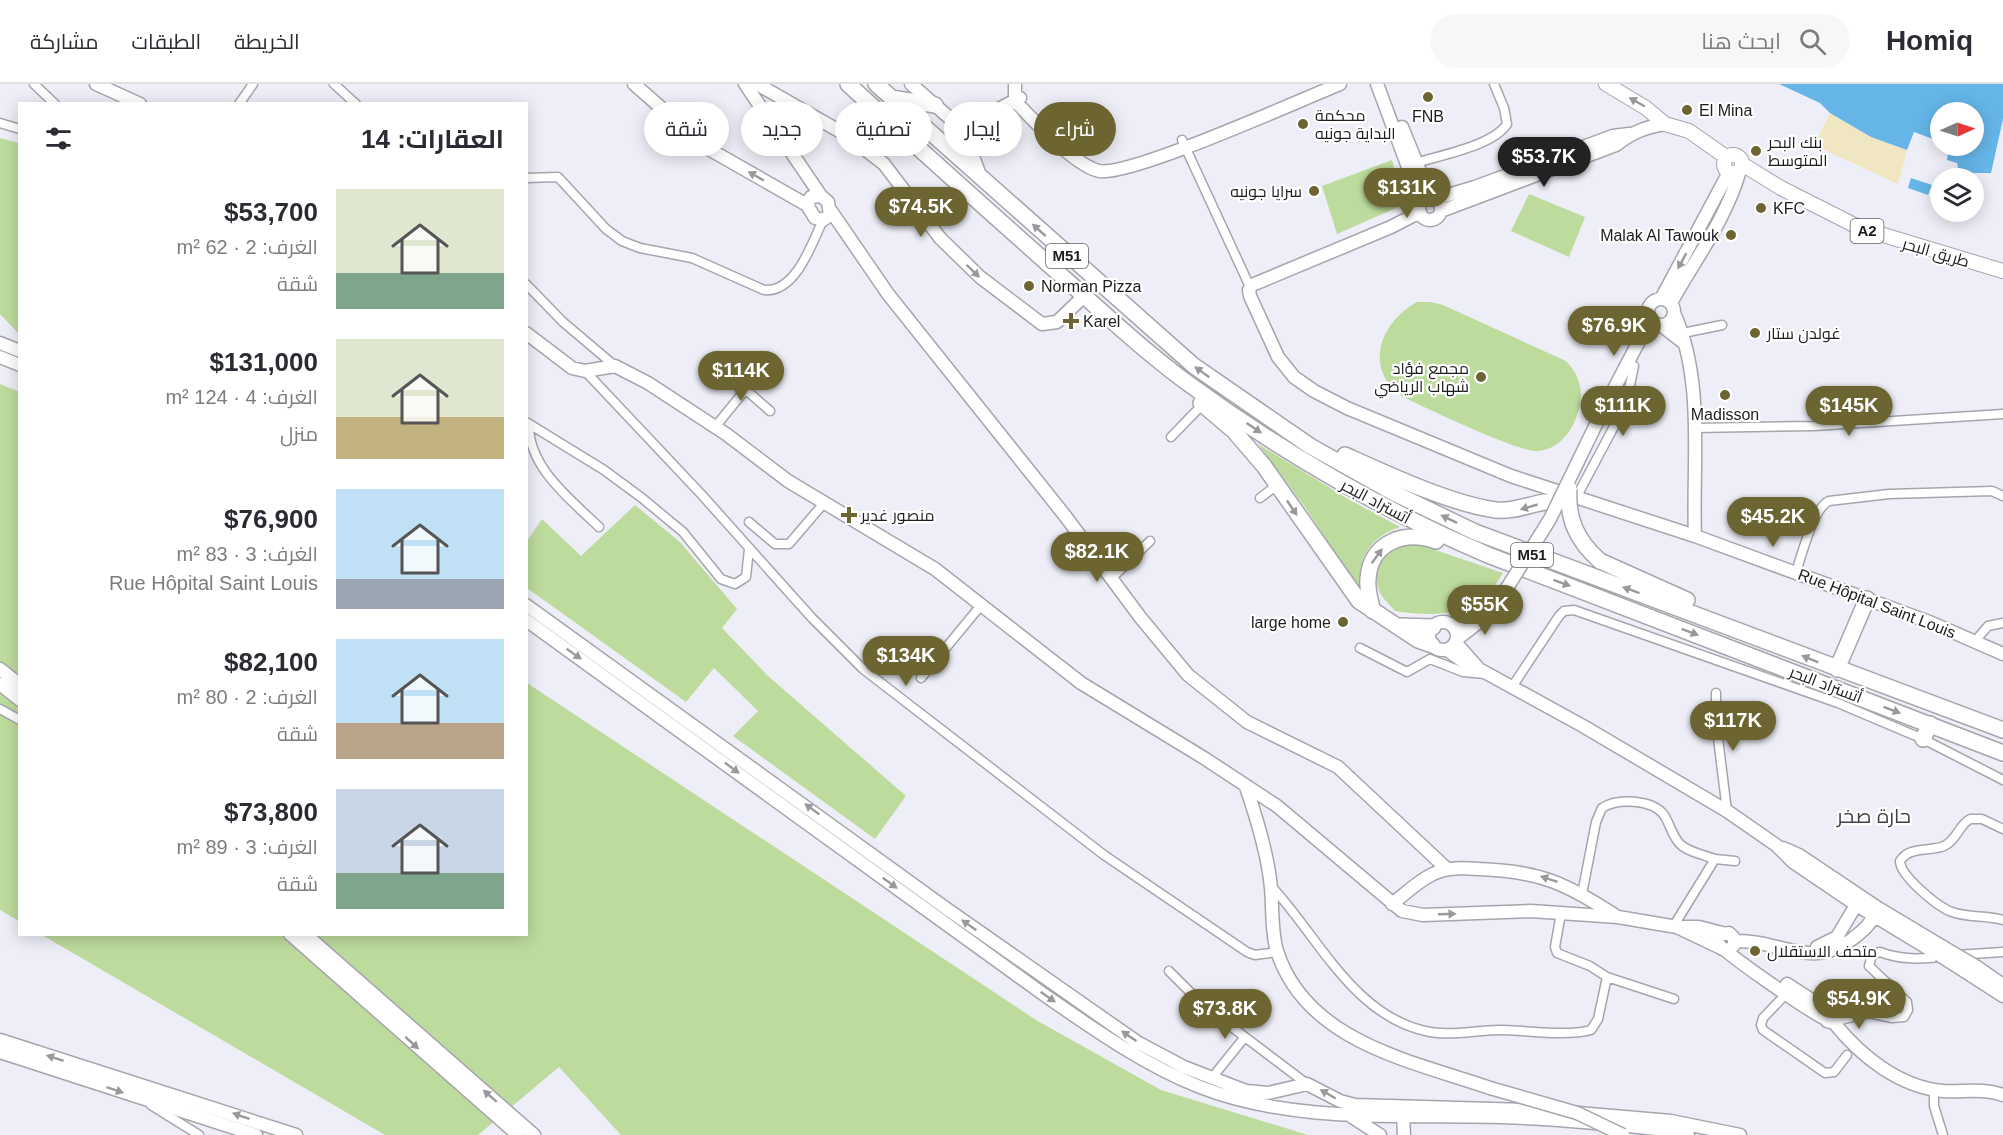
<!DOCTYPE html>
<html lang="ar">
<meta charset="utf-8">
<style>
:root{--surface:#fff;--page:#f7f7f7;--text:#2b2b33;--muted:#7c7c81;--line:#e1e1e2;--accent:#6c6532}
body{margin:0;font-family:Arial,Cairo,sans-serif;background:var(--page);color:var(--text);direction:rtl;height:100vh;display:flex;flex-direction:column;font-size:22px;white-space:nowrap}
*{box-sizing:border-box;margin:0}
p{font-size:20px;color:var(--muted)}
.icon{flex:none;width:33px;height:33px;fill:none;stroke:currentColor;stroke-width:2;stroke-linecap:round;stroke-linejoin:round}
.map{position:relative;flex:1;overflow:hidden;direction:ltr}
.panel{position:absolute;left:18px;top:18px;width:510px;height:834px;display:flex;flex-direction:column;background:var(--surface);border-radius:0px;box-shadow:0 3px 15px #0003;direction:rtl}
.panel>*{flex:none}
.guide{position:absolute;left:546px;top:18px;width:570px;height:54px;direction:rtl;display:flex;gap:12px}
.needle{width:39px;rotate:87deg}
.controls{position:absolute;left:1930px;top:18px;display:grid;gap:12px}
.controls a{display:grid;place-items:center;width:54px;height:54px;border-radius:50%;background:var(--surface);box-shadow:0 3px 15px #0003;font-size:30px}
.price{position:absolute;translate:-50% -51px;padding:0 14px;border-radius:21px;background:var(--accent);color:#fff;font-size:20px;line-height:39px;filter:drop-shadow(0 2px 3px #0008)}
.price::after{content:'';position:absolute;left:50%;top:36px;width:18px;height:14px;margin-left:-9px;background:inherit;clip-path:polygon(0 0,100% 0,50% 100%)}
.price.active{background:#222;color:#fff}
ul{padding:0;list-style:none}
li{display:flex;align-items:center;gap:18px;height:150px;padding:0 24px}
li span{display:grid;place-items:center;flex:none;width:168px;height:120px;border-radius:0px;color:#555}
li>.icon{margin-inline-start:auto}
span .icon{width:72px;height:72px;fill:#fffc;stroke-width:1}
li b{font-size:26px}
h2{display:flex;justify-content:space-between;align-items:center;height:72px;padding:0 24px;font-size:26px}
.tag{padding:0 21px;border-radius:27px;background:var(--surface);box-shadow:0 3px 15px #0003;font-size:21px;line-height:54px}
.tag.active{background:var(--accent);color:#fff}
header{display:flex;align-items:center;gap:36px;box-sizing:border-box;height:84px;padding:0 30px;background:var(--surface);border-bottom:2px solid var(--line)}
header strong{font-size:28px}
nav{display:flex;gap:33px;margin-inline-start:auto;font-size:21px}
.search{width:420px;height:54px;background:var(--page);display:flex;align-items:center;gap:15px;box-sizing:border-box;padding:0 21px;border-radius:33px;color:var(--muted);font-size:22px}
.map>svg:first-child{display:block}
.green{fill:#bddb9c}
.sand{fill:#f0e6c1}
.water{fill:#65b5e8}
.lines{fill:none;stroke-linecap:round;stroke-linejoin:round}
.street-casing{stroke:#a5a5ad;stroke-width:11}
.secondary-casing{stroke:#a5a5ad;stroke-width:15}
.primary-casing{stroke:#a5a5ad;stroke-width:16}
.highway-casing{stroke:#a5a5ad;stroke-width:18}
.street{stroke:#fff;stroke-width:8}
.secondary{stroke:#fff;stroke-width:12}
.primary{stroke:#fff;stroke-width:14}
.highway{stroke:#fff;stroke-width:15}
.secondary-bridge-casing{stroke:#a5a5ad;stroke-width:15;stroke-linecap:butt}
.highway-bridge-casing{stroke:#a5a5ad;stroke-width:18;stroke-linecap:butt}
.secondary-bridge{stroke:#fff;stroke-width:12}
.highway-bridge{stroke:#fff;stroke-width:15}
.oneway{fill:#99999b}
.poi-dot{fill:#6c6532;stroke:#fff;stroke-width:2}
.labels{text-anchor:middle;stroke-width:4.5;stroke-linejoin:round;paint-order:stroke}
.shield{fill:#fff;stroke:#616163;stroke-width:1.5}
.shield-label{font-size:15px;font-weight:bold;fill:#1d1d20}
.poi-label{font-size:16px;fill:#1d1d20;stroke:#fff;text-anchor:start}
.street-label{font-size:16px;fill:#1d1d20;stroke:#fff}
.quarter-label{font-size:20px;fill:#404047;stroke:#fff}
</style>
<header>
<strong>Homiq</strong>
<div class="search"><svg class="icon" aria-label="search" viewBox="0 0 24 24"><circle cx="10" cy="10" r="6"/><path d="M15 15l6 6"/></svg>ابحث هنا</div>
<nav><a>الخريطة</a><a>الطبقات</a><a>مشاركة</a></nav>
</header>
<div class="map">
<svg width="2003" height="1051" viewBox="0 0 2003 1051">
<rect width="100%" height="100%" fill="#eeeef8"/>
<path class="green" d="M0 54 19 59V250L0 230Z
M1392 76 1405 120 1337 150 1322 102Z
M1529 110 1585 133 1569 173 1511 147Z
M1417 218H1430L1443 221 1566 277C1581 293 1585 310 1577 331 1572 348 1558 365 1539 367 1521 370 1427 324 1403 313 1363 286 1379 239 1417 218Z
M0 300 20 308 19 837 0 826Z
M1258 360 1348 415 1400 443C1374 451 1356 473 1361 500L1358 504 1305 423Z
M635 421 680 458 737 525 722 544 768 592 906 712 875 755 733 652 758 627 714 584 686 618 527 504V457L542 435 581 472Z
M1415 459 1503 489C1478 532 1439 534 1395 527 1390 521 1380 512 1378 504 1371 479 1392 461 1415 459Z
M527 599 1036 936 1161 1006 1308 1051H621L559 983 478 1051H385L42 851 526 850Z"/>
<path class="sand" d="M1830 29 1871 53 1907 66 1898 100 1814 61Z"/>
<path class="water" d="M1779 0H2003V35L1991 89H1973L1958 84 1957 79 1947 76 1949 62H1974V28H1941V58L1914 48 1907 66 1871 53 1830 29 1820 19Z
M1911 94 1932 101 1928 111 1908 104Z"/>
<g class="lines">
<defs>
<path id="street" d="M34 0 55 20
M334 0 356 20
M239 20 253 0
M0 39 20 45
M1182 56 1250 203
M1416 79C1440 71 1493 62 1507 40L1504 24 1494 0
M526 94 558 93 606 145 622 157 640 164 692 174 764 206C796 209 812 159 823 136
M526 200 563 238 615 282
M1683 249 1722 241
M585 287 701 410 812 534 863 585 1104 771 1247 868 1255 871 1277 868
M729 291 770 327
M526 338 604 386 642 414 683 448 721 495 735 500 746 493 749 465
M529 340C528 383 570 415 599 443
M715 343 746 305
M1694 344 1814 342 2003 330
M1171 353 1203 320
M1577 412 1626 320 1634 282
M1260 414 1277 401
M749 438 775 460H789L824 419
M1796 488C1802 471 1813 424 1829 417L1889 410 1992 407 2003 412
M1112 494 1150 457
M1976 556 1988 542 2003 539
M1360 564 1407 588 1430 575 1463 588 1485 590
M921 594 982 520
M1512 603 1559 532 1564 527 1574 526 1838 619 1923 655 2003 696
M1716 609V638L1727 727
M0 625 20 636
M2003 745 1982 735H1970C1959 741 1956 757 1944 762 1929 768 1909 762 1900 777 1900 792 1938 823 1952 828 1968 834 1987 831 2003 836
M1715 775 1735 777
M1271 802C1319 853 1354 934 1430 948 1452 952 1477 946 1499 946 1526 946 1565 953 1591 946L1598 935 1607 893
M1582 810 1596 738 1602 724C1617 714 1652 715 1664 731 1670 740 1672 752 1680 760 1688 768 1704 771 1715 775L1673 843
M1561 829 1555 863 1557 869 1590 882 1607 893 1674 915
M1956 871 2003 868
M1169 887 1204 922 1307 1000
M1787 909 1763 934 1761 941 1763 946 1825 989 1834 988 1847 971
M1839 923 1892 934 1904 933 1908 926 1907 918 1869 882 1872 871 1880 868C1901 876 1920 875 1943 873
M1840 936 1870 929
M1211 995 1244 954
M1934 1006V1022L1943 1051
M151 1021 199 1051"/>
<path id="secondary" d="M96 0 140 20
M634 0 707 64 807 121 815 134 823 136 830 131 828 118 821 112 811 113 807 121
M745 0 821 112
M757 0 848 52 884 80 940 154 980 193 1042 240 1057 238 1084 212
M911 0 961 44 1020 14
M1015 0V17C1033 36 1074 81 1099 87 1130 93 1300 16 1340 0
M1377 0 1421 118
M1402 43 1431 114
M1419 125a11 11 0 1 1 22 0a11 11 0 1 1-22 0Z
M1435 115 1475 103 1613 52 1629 50
M831 127 888 210 1066 433 1140 533 1188 591 1247 638 1338 683 1447 785
M1441 127 1616 61C1631 49 1645 43 1665 40
M1420 128 1391 143 1252 201 1249 206 1250 212 1278 273 1294 293 1314 307 1347 324 1511 392 1695 452
M1648 228a13 13 0 1 1 26 0a13 13 0 1 1-26 0Z
M1661 215 1729 88
M1671 219C1694 177 1727 134 1740 86
M1674 229C1705 297 1692 380 1695 452L1932 539 2003 570
M1661 241 1684 259
M526 249 572 284 585 287 615 282 648 299 726 350 788 397 935 485 1081 599 1204 674 1277 722 1402 827 1423 831 1531 827 1618 833 1677 843H1699L1722 849
M0 259 20 267
M0 273 20 281
M1604 324 1650 236
M526 521 947 825 1137 958 1184 983 1246 1007 1268 1009 1307 1000 1340 1017 1355 1021 1560 1027
M526 536 1043 910C1092 944 1144 981 1200 1003 1295 1040 1402 1030 1502 1033 1556 1035 1611 1040 1665 1046L1688 1051
M1429 552a14 14 0 1 1 28 0a14 14 0 1 1-28 0Z
M1453 542 1489 524
M1457 555 1479 538 1507 504
M1456 559 1479 585
M1447 566 1469 582 1479 585 1583 642 1727 727 1776 761 1793 778 1855 820 1939 871
M0 585 20 601
M0 600 20 616
M1246 703C1257 735 1268 770 1271 804 1273 825 1271 847 1277 867 1306 958 1412 977 1490 1004
M1783 764 1799 771 1878 824 1943 863
M1392 820C1405 810 1418 797 1433 790 1447 783 1464 784 1479 785 1539 787 1566 799 1616 832
M1677 843 1719 863
M290 850 518 1051
M305 850 534 1051
M1734 857C1778 855 1810 886 1851 856 1863 847 1872 839 1878 825
M1817 863 1837 853 1859 816
M1722 865 1729 866 1734 861V854L1729 849 1719 851 1716 857C1719 866 1811 928 1824 934
M1977 883 2003 901
M1972 892 2003 912
M1787 900 1810 915 1836 921 1839 923 1842 933 1834 939 1827 937 1823 931 1826 924 1832 920
M1834 939C1861 972 1899 1003 1943 1007 1963 1008 1984 1004 2003 1011
M0 956 296 1051
M0 968 256 1051
M1578 1029 1671 1037 1740 1051
M1349 1031 1380 1051
M1403 1032 1404 1051"/>
<path id="primary" d="M1606 0 1646 24 1665 40 1689 47 1726 73
M1724 80a9 9 0 1 1 18 0a9 9 0 1 1-18 0Z
M1742 80 1781 104 1860 144 2003 187"/>
<path id="highway" d="M848 0C919 65 992 130 1064 194 1105 230 1145 268 1189 300 1282 368 1382 426 1488 471L2003 669
M876 0 1194 282 1310 362 1394 409 1475 448 2003 646
M891 14 935 21
M961 44 978 90
M1201 319 1234 347 1264 382 1359 517 1418 556 1432 561
M1345 371C1387 390 1451 420 1496 426 1518 429 1543 413 1559 419
M1600 477 1687 516
M1373 527C1370 517 1367 506 1368 495 1370 458 1405 446 1436 457
M1400 542 1433 543
M1837 585 1867 515
M1923 655 1930 640"/>
</defs>
<use href="#street" class="street-casing"/>
<use href="#secondary" class="secondary-casing"/>
<use href="#primary" class="primary-casing"/>
<use href="#highway" class="highway-casing"/>
<use href="#street" class="street"/>
<use href="#secondary" class="secondary"/>
<use href="#primary" class="primary"/>
<use href="#highway" class="highway"/>
<defs>
<path id="secondary-bridge" d="M1507 504 1550 435 1604 324
M1943 863 1977 883
M1939 871 1972 892
M1490 1004 1577 1029 1623 1051"/>
<path id="highway-bridge" d="M1569 405C1567 435 1577 457 1600 477"/>
</defs>
<use href="#secondary-bridge" class="secondary-bridge-casing"/>
<use href="#highway-bridge" class="highway-bridge-casing"/>
<use href="#secondary-bridge" class="secondary-bridge"/>
<use href="#highway-bridge" class="highway-bridge"/>
</g>
<defs><path id="oneway-solid" d="M-6-.8H1V-3.2L6.5 0L1 3.2V.8H-6Z" transform="scale(1.5)"/></defs>
<g class="oneway">
<use href="#oneway-solid" transform="translate(1637 18) rotate(-150)"/>
<use href="#oneway-solid" transform="translate(756 92) rotate(-150)"/>
<use href="#oneway-solid" transform="translate(1039 146) rotate(-138)"/>
<use href="#oneway-solid" transform="translate(1682 177) rotate(119)"/>
<use href="#oneway-solid" transform="translate(973 187) rotate(44)"/>
<use href="#oneway-solid" transform="translate(1202 288) rotate(-144)"/>
<use href="#oneway-solid" transform="translate(1254 344) rotate(34)"/>
<use href="#oneway-solid" transform="translate(1529 423) rotate(164)"/>
<use href="#oneway-solid" transform="translate(1292 424) rotate(56)"/>
<use href="#oneway-solid" transform="translate(1449 435) rotate(-154)"/>
<use href="#oneway-solid" transform="translate(1377 472) rotate(-54)"/>
<use href="#oneway-solid" transform="translate(1562 499) rotate(20)"/>
<use href="#oneway-solid" transform="translate(1631 506) rotate(-160)"/>
<use href="#oneway-solid" transform="translate(1690 548) rotate(21)"/>
<use href="#oneway-solid" transform="translate(574 570) rotate(35)"/>
<use href="#oneway-solid" transform="translate(1810 575) rotate(-158)"/>
<use href="#oneway-solid" transform="translate(1892 626) rotate(21)"/>
<use href="#oneway-solid" transform="translate(732 684) rotate(37)"/>
<use href="#oneway-solid" transform="translate(812 725) rotate(-144)"/>
<use href="#oneway-solid" transform="translate(1549 795) rotate(-162)"/>
<use href="#oneway-solid" transform="translate(890 799) rotate(36)"/>
<use href="#oneway-solid" transform="translate(1447 830) rotate(-2)"/>
<use href="#oneway-solid" transform="translate(969 841) rotate(-145)"/>
<use href="#oneway-solid" transform="translate(1048 913) rotate(35)"/>
<use href="#oneway-solid" transform="translate(1129 952) rotate(-146)"/>
<use href="#oneway-solid" transform="translate(412 959) rotate(42)"/>
<use href="#oneway-solid" transform="translate(55 974) rotate(-162)"/>
<use href="#oneway-solid" transform="translate(115 1006) rotate(18)"/>
<use href="#oneway-solid" transform="translate(1328 1010) rotate(-150)"/>
<use href="#oneway-solid" transform="translate(490 1012) rotate(-139)"/>
<use href="#oneway-solid" transform="translate(241 1032) rotate(-161)"/>
</g>
<g class="poi-dot">
<circle cx="1428" cy="13" r="6"/>
<circle cx="1687" cy="26" r="6"/>
<circle cx="1303" cy="40" r="6"/>
<circle cx="1756" cy="67" r="6"/>
<circle cx="1314" cy="107" r="6"/>
<circle cx="1761" cy="124" r="6"/>
<circle cx="1731" cy="151" r="6"/>
<circle cx="1029" cy="202" r="6"/>
<path d="M1068 228h6v6h6v6h-6v6h-6v-6h-6v-6h6z"/>
<circle cx="1755" cy="249" r="6"/>
<circle cx="1481" cy="293" r="6"/>
<circle cx="1725" cy="311" r="6"/>
<path d="M846 422h6v6h6v6h-6v6h-6v-6h-6v-6h6z"/>
<circle cx="1343" cy="538" r="6"/>
<circle cx="1755" cy="867" r="6"/>
</g>
<g class="labels">
<g class="shield">
<rect x="1850.5" y="135" width="33" height="24" rx="4.5"/>
<rect x="1046" y="160" width="42" height="24" rx="4.5"/>
<rect x="1511" y="459" width="42" height="24" rx="4.5"/>
</g>
<g class="shield-label">
<text x="1867" y="152">A2</text>
<text x="1067" y="177">M51</text>
<text x="1532" y="476">M51</text>
</g>
<g class="poi-label">
<text x="1699" y="32">El Mina</text>
<text x="1315" y="37">محكمة<tspan x="1315" dy="18">البداية جونيه</tspan></text>
<text x="1428" y="38" text-anchor="middle">FNB</text>
<text x="1768" y="64">بنك البحر<tspan x="1768" dy="18">المتوسط</tspan></text>
<text x="1302" y="113" text-anchor="end">سرايا جونيه</text>
<text x="1773" y="130">KFC</text>
<text x="1719" y="157" text-anchor="end">Malak Al Tawouk</text>
<text x="1041" y="208">Norman Pizza</text>
<text x="1083" y="243">Karel</text>
<text x="1767" y="255">غولدن ستار</text>
<text x="1469" y="290" text-anchor="end">مجمع فؤاد<tspan x="1469" dy="18">شهاب الرياضي</tspan></text>
<text x="1725" y="336" text-anchor="middle">Madisson</text>
<text x="861" y="437">منصور غدير</text>
<text x="1331" y="544" text-anchor="end">large home</text>
<text x="1767" y="873">متحف الاستقلال</text>
</g>
<g class="street-label">
<text transform="translate(1936 168) rotate(16)" y="6">طريق البحر</text>
<text transform="translate(1376 417) rotate(28)" y="6">أتستراد البحر</text>
<text transform="translate(1877 519) rotate(21)" y="6">Rue Hôpital Saint Louis</text>
<text transform="translate(1826 600) rotate(21)" y="6">أتستراد البحر</text>
</g>
<g class="quarter-label">
<text x="1874" y="739">حارة صخر</text>
</g>
</g>
</svg>
<div class="controls">
<a><svg class="needle" viewBox="-14 -14 28 28"><path d="M0-13l5 13h-10z" fill="#e53935"/><path d="M0 13l5-13h-10z" fill="#7c7c81"/></svg></a>
<a><svg class="icon" aria-label="layers" viewBox="0 0 24 24"><path d="M12 4l9 5-9 5-9-5zM3 14l9 5 9-5"/></svg></a>
</div>
<b class="price active" style="left:1544px;top:104px">$53.7K</b>
<b class="price" style="left:1407px;top:135px">$131K</b>
<b class="price" style="left:921px;top:154px">$74.5K</b>
<b class="price" style="left:1614px;top:273px">$76.9K</b>
<b class="price" style="left:741px;top:318px">$114K</b>
<b class="price" style="left:1623px;top:353px">$111K</b>
<b class="price" style="left:1849px;top:353px">$145K</b>
<b class="price" style="left:1773px;top:464px">$45.2K</b>
<b class="price" style="left:1097px;top:499px">$82.1K</b>
<b class="price" style="left:1485px;top:552px">$55K</b>
<b class="price" style="left:906px;top:603px">$134K</b>
<b class="price" style="left:1733px;top:668px">$117K</b>
<b class="price" style="left:1859px;top:946px">$54.9K</b>
<b class="price" style="left:1225px;top:956px">$73.8K</b>
<div class="guide">
<a class="tag active">شراء</a>
<a class="tag">إيجار</a>
<a class="tag">تصفية</a>
<a class="tag">جديد</a>
<a class="tag">شقة</a>
</div>
<section class="panel">
<h2>العقارات: 14<svg class="icon" aria-label="filters" viewBox="0 0 24 24"><path d="M4 7h16M4 17h16"/><circle cx="9" cy="7" r="2"/><circle cx="15" cy="17" r="2"/></svg></h2>
<ul>
<li><span style="background:linear-gradient(#dfe7d0 70%,#7fa58c 0)"><svg class="icon" aria-label="home" viewBox="0 0 24 24"><path d="M3 11l9-7 9 7M6 9v11h12V9"/></svg></span><div><b>$53,700</b><p>الغرف: 2 · 62 m²</p><p>شقة</p></div></li>
<li><span style="background:linear-gradient(#dfe7d0 65%,#c2b280 0)"><svg class="icon" aria-label="home" viewBox="0 0 24 24"><path d="M3 11l9-7 9 7M6 9v11h12V9"/></svg></span><div><b>$131,000</b><p>الغرف: 4 · 124 m²</p><p>منزل</p></div></li>
<li><span style="background:linear-gradient(#bfe0f5 75%,#9aa5b1 0)"><svg class="icon" aria-label="home" viewBox="0 0 24 24"><path d="M3 11l9-7 9 7M6 9v11h12V9"/></svg></span><div><b>$76,900</b><p>الغرف: 3 · 83 m²</p><p>Rue Hôpital Saint Louis</p></div></li>
<li><span style="background:linear-gradient(#bfe0f5 70%,#b9a48a 0)"><svg class="icon" aria-label="home" viewBox="0 0 24 24"><path d="M3 11l9-7 9 7M6 9v11h12V9"/></svg></span><div><b>$82,100</b><p>الغرف: 2 · 80 m²</p><p>شقة</p></div></li>
<li><span style="background:linear-gradient(#c9d6e8 70%,#7fa58c 0)"><svg class="icon" aria-label="home" viewBox="0 0 24 24"><path d="M3 11l9-7 9 7M6 9v11h12V9"/></svg></span><div><b>$73,800</b><p>الغرف: 3 · 89 m²</p><p>شقة</p></div></li>
</ul>
</section>
</div>
